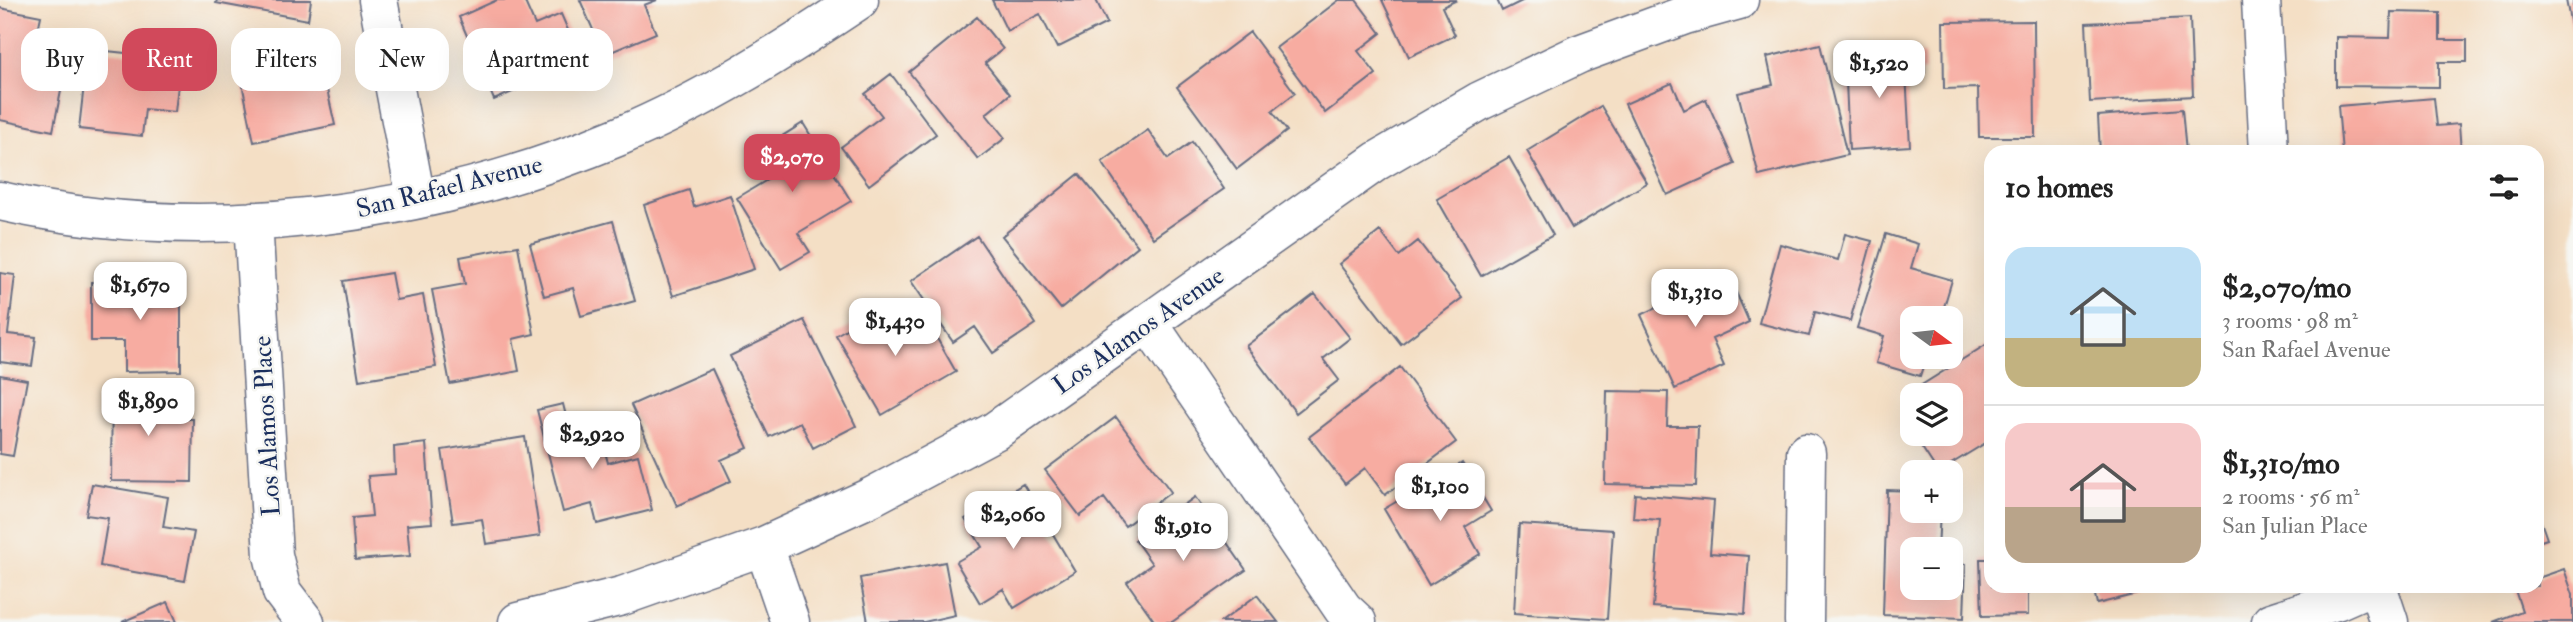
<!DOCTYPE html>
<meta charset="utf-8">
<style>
:root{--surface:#fff;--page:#f2f2f2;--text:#222;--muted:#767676;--line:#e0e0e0;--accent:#d1495b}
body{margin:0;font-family:"IM FELL Double Pica",serif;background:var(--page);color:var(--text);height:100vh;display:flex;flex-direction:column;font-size:26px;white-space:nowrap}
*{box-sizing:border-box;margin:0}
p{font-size:23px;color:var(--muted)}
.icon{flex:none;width:38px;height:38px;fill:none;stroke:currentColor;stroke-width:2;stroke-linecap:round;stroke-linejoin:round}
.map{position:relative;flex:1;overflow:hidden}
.drawer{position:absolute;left:1984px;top:145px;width:560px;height:448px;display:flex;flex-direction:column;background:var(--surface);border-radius:21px;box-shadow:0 7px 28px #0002}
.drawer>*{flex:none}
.top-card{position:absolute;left:21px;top:28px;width:665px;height:63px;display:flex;gap:14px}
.needle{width:46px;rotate:105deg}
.buttons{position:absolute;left:1900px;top:306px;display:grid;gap:14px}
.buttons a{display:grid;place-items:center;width:63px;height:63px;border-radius:14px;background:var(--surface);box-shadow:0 7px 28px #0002;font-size:35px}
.price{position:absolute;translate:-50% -60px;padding:0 16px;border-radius:14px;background:#fff;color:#222;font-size:23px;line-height:46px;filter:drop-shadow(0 2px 4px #0008)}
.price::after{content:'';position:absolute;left:50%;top:42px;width:21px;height:16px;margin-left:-10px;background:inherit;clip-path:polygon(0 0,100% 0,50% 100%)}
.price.on{background:var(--accent);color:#fff}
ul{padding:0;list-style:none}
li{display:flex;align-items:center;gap:21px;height:175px;padding:0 21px}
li+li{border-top:2px solid var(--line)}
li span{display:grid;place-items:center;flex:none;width:196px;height:140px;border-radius:21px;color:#555}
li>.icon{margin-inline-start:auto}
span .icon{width:84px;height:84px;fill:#fffc;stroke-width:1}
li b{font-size:30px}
h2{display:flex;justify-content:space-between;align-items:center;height:84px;padding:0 21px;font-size:30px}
.chip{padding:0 24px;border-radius:21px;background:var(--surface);box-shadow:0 7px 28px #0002;font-size:24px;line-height:63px}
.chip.on{background:var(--accent);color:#fff}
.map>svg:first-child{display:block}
.building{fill:#f7aca1}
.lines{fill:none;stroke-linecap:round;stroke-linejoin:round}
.minor-casing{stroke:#676d82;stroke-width:41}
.minor{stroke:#fff;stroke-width:38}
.labels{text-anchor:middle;stroke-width:5;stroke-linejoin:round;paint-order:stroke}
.street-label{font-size:26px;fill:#1b2f5e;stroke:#f6f6f2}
</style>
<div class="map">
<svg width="2573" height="622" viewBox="0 0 2573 622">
<rect width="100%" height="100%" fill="#f6f6f2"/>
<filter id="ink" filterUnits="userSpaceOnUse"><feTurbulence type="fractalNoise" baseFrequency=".0143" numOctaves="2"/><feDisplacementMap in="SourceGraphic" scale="14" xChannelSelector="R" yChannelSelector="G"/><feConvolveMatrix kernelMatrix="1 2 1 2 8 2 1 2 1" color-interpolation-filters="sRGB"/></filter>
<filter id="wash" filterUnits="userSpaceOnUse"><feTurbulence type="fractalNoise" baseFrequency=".00686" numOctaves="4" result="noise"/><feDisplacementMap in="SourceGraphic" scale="28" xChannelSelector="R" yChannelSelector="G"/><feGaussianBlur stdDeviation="1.57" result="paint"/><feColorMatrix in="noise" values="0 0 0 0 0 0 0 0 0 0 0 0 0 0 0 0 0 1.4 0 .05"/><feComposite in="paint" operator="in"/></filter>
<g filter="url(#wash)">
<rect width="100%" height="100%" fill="#f4dfc5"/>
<g id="blocks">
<path class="building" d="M217 0H311L308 20 216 3Z
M497 0H524L535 25 561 14 582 62 494 100 459 17Z
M580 0H657L644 5 656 33 604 55Z
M992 0H1096L1107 23 1057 48 1040 14 1007 31Z
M1339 0H1356L1381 33 1358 51 1376 74 1325 113 1276 48Z
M1382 0H1457L1442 7 1455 35 1409 57Z
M1497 0H1524L1502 11Z
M2566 0H2573V31H2572Z
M0 8 41 16 30 68 64 76 53 131 0 120Z
M2391 12 2440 13V40H2467V62H2439V87L2336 86V37L2390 38Z
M977 17 1003 49 985 63 1010 94 986 114 1005 138 978 159 909 72Z
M2190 18 2193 96 2090 102 2086 23Z
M2034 21 2035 137H1979L1978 88 1944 89 1943 22Z
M1250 32 1295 93 1272 111 1287 131 1237 169 1177 87Z
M288 38 295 69 321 63 335 125 254 142 235 49Z
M1820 44 1847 155 1759 176 1738 93 1773 85 1767 57Z
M88 49 181 59 175 112 145 109 142 136 79 129Z
M1924 54 1925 72 1906 73 1910 146 1849 150 1845 58Z
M891 74 936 134 869 185 841 147 882 116 865 94Z
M1672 83 1684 110 1706 99 1735 164 1667 195 1625 104Z
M2434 98 2437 126 2459 124 2461 152H2342L2338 106Z
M1601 106 1647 183 1572 228 1527 151Z
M2182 109 2186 152H2100L2098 116Z
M803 123 851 201 798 233 810 252 781 269 737 198 767 180 752 155Z
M1148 130 1168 159 1192 142 1224 189 1153 238 1102 162Z
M1509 157 1553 235 1481 276 1437 199Z
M1079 174 1138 246 1061 309 1002 236Z
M689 190 694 207 730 195 754 269 673 296 644 205Z
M613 221 635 301 581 316 573 288 544 296 530 244Z
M1380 231 1399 256 1418 241 1462 298 1401 344 1339 264Z
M1845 234 1872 241 1850 321 1815 312 1809 336 1759 323 1780 244 1838 260Z
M1886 234 1918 244 1911 268 1952 280 1941 317 1913 318V357H1926L1920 376 1876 363 1884 336 1857 328Z
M977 236 1036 324 993 353 975 327 953 342 911 281Z
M518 246 534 334 513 339 519 371 450 384 432 290 465 284 460 257Z
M0 273 15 275 8 334 36 337 32 366 0 362Z
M391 273 396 300 423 295 436 367 359 380 343 281Z
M1728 274 1749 322 1712 339 1724 366 1675 389 1641 315Z
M181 281V371L124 372V341H91V282Z
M1315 294 1350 338 1323 359 1339 380 1296 413 1246 346Z
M884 307 896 328 922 312 956 372 882 415 836 335Z
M804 320 856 426 813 448 800 422 769 437 730 356Z
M1992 341V439L1938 472 1913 434H1951V396H1927L1920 386Z
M1400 367 1456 442 1385 495 1365 468 1345 484 1309 437Z
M712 369 748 448 721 460 731 481 677 506 631 405Z
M0 375 27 380 13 456 0 454Z
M112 385H163V419H193L192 482 111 481Z
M1607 391 1668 392 1667 426H1698L1696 486 1605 484Z
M563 404 570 432 598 425 608 463 638 455 652 510 597 524 592 504 563 512 537 410Z
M1116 417 1171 492 1125 526 1104 498 1080 516 1045 470Z
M525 437 540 536 486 544 482 519 453 523 442 450Z
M426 443 432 523 407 525 410 556 355 560 352 518 372 516 368 476 395 474 394 447Z
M1462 463 1491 511 1465 527 1480 554 1429 585 1384 509Z
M92 484 168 497 163 527 194 532 185 581 100 566 108 518 86 515Z
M1023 484 1075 571 1014 608 1003 589 980 603 956 562 982 547 965 519Z
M1887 490 1913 491V511H1940L1938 550H1913V588H1951V564H1966L1964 618 1883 615Z
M1635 494 1714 501 1710 553 1749 556 1745 614 1653 607 1660 520 1633 518Z
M1195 497 1246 570 1172 622H1155L1127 582 1152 564 1135 540Z
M2538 513 2547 539 2538 542Z
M1519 524 1613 530 1607 619 1514 613Z
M1980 559H1992V586H2028V615L1982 616Z
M945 562 955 615 924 622H868L860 578Z
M2564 569 2573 595V622H2493L2522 611 2514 587 2538 586V578Z
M2093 586H2166V587L2097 604Z
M1257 595 1278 622H1221Z
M168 602 177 622H122Z"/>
</g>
</g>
<g filter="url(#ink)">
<use href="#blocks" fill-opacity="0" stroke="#676d82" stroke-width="2"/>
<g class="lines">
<defs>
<path id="minor" d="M378 0 416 199
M2261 0 2269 152
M0 201C204 248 429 216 620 136 705 100 783 51 859 0
M253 221 273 555 282 592 305 622
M1149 324 1343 609 1357 622
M764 546 790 622
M2377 586 2389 622
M518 622 622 596 764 546 871 497 995 431 1377 161 1480 101 1579 54 1685 15 1739 0
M1804 622 1806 453
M2271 622 2336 601 2370 586"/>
</defs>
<use href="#minor" class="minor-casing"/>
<use href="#minor" class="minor"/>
</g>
</g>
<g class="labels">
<g class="street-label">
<text transform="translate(449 186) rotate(-14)" y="9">San Rafael Avenue</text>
<text transform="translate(1138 330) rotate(-35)" y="9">Los Alamos Avenue</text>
<text transform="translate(266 426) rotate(-93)" y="9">Los Alamos Place</text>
</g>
</g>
</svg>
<div class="buttons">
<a><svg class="needle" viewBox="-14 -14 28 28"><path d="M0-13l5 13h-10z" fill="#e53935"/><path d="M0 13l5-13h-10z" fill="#767676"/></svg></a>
<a><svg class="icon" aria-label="layers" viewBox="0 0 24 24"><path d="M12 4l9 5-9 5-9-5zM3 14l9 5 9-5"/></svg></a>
<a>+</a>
<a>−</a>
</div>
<b class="price" style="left:1879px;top:100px">$1,520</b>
<b class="price on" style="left:792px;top:194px">$2,070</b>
<b class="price" style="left:140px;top:322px">$1,670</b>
<b class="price" style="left:1695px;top:329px">$1,310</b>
<b class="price" style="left:895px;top:358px">$1,430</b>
<b class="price" style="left:148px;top:438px">$1,890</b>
<b class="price" style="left:592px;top:471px">$2,920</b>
<b class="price" style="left:1440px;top:523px">$1,100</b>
<b class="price" style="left:1013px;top:551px">$2,060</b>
<b class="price" style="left:1183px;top:563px">$1,910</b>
<div class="top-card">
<a class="chip">Buy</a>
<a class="chip on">Rent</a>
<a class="chip">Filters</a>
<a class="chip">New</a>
<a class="chip">Apartment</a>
</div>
<section class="drawer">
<h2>10 homes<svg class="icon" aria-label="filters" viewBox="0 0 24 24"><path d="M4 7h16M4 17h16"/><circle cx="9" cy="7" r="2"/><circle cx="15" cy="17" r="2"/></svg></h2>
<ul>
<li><span style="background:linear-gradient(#bfe0f5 65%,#c2b280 0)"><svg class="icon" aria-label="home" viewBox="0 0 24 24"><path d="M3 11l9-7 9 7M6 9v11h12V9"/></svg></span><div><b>$2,070/mo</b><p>3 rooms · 98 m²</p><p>San Rafael Avenue</p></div></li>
<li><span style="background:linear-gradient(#f6c9c9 60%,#b9a48a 0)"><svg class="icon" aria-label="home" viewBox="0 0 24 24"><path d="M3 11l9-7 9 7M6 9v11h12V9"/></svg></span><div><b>$1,310/mo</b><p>2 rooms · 56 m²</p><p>San Julian Place</p></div></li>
</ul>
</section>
</div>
